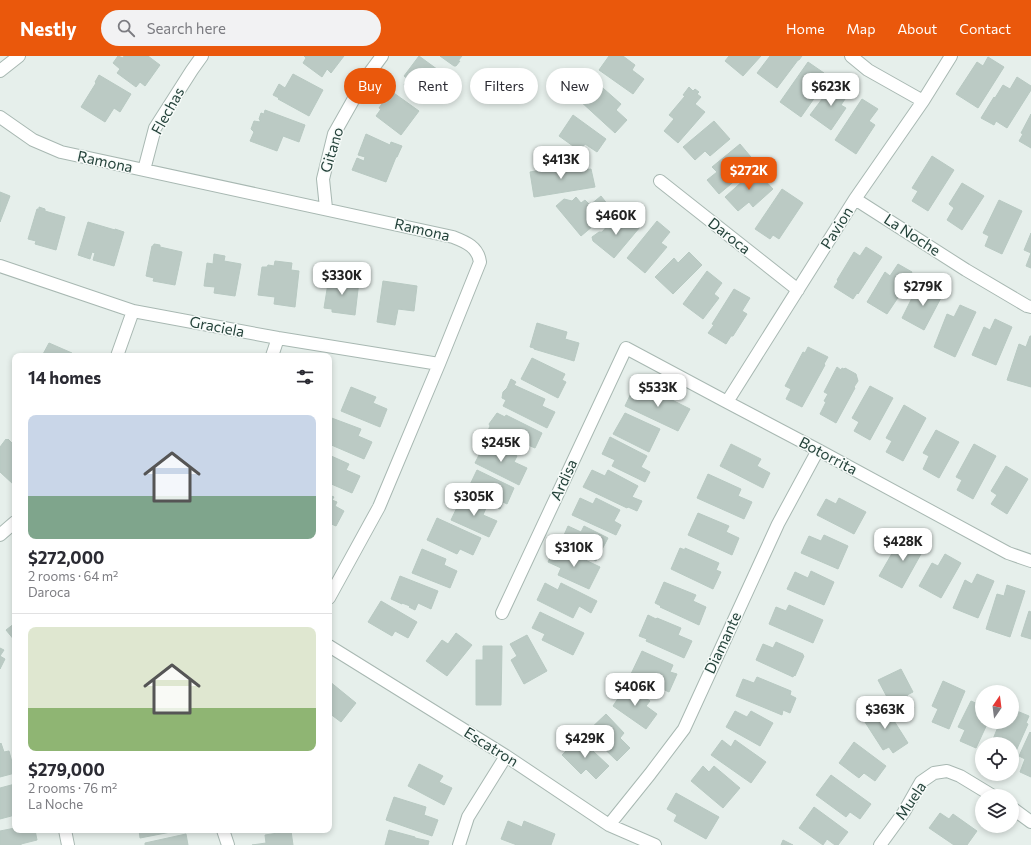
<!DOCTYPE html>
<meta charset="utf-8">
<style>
:root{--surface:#fff;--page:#f2f2f3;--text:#2b2b33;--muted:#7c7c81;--line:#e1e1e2;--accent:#ea580c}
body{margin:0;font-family:Commissioner,sans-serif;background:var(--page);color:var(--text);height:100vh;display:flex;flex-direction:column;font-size:15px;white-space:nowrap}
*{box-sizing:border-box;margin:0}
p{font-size:13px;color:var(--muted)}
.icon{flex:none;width:22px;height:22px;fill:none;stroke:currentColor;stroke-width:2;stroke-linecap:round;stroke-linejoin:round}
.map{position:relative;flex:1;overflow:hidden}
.sheet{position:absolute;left:12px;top:297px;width:320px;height:480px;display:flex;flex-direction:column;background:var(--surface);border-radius:8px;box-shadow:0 2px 6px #0003}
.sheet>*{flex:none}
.hud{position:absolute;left:344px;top:12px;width:380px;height:36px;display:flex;gap:8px}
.needle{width:26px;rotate:14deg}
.tools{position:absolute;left:975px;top:629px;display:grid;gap:8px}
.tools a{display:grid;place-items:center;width:44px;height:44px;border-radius:50%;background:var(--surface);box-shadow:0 2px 6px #0003;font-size:20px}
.price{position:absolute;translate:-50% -34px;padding:0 9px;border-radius:8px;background:#fff;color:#222;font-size:13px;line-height:26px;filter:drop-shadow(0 1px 2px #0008)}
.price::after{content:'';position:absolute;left:50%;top:24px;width:12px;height:9px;margin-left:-6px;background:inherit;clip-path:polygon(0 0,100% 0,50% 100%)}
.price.current{background:var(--accent);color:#fff}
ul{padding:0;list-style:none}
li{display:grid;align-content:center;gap:8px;height:212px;padding:0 16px}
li+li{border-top:1px solid var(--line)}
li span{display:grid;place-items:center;height:124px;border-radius:8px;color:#555}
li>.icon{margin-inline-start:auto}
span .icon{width:72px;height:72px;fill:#fffc;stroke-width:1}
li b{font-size:17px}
h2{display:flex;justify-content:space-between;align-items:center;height:48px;padding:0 16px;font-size:17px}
.tag{padding:0 14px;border-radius:18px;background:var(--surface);box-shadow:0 2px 6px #0003;font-size:14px;line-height:36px}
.tag.current{background:var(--accent);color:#fff}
header{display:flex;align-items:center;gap:24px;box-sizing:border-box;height:56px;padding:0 20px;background:var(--accent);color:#fff}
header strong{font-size:19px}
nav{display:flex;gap:22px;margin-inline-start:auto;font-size:14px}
.search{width:280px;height:36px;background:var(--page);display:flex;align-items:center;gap:10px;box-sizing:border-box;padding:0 14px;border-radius:22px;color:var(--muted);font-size:15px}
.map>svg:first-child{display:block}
.building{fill:#bbcac4;stroke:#b8c9c2}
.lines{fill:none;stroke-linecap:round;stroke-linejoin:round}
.minor-casing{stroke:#a8b8b2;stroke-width:14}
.minor{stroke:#fff;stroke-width:12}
.labels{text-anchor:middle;stroke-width:3;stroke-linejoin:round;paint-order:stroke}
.street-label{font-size:15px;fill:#24423a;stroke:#f7fbf9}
</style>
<header>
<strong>Nestly</strong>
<div class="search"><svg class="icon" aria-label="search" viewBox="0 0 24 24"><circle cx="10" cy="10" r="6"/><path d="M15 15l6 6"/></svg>Search here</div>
<nav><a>Home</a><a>Map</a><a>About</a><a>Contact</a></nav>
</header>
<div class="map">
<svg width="1031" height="789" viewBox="0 0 1031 789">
<rect width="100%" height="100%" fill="#e6efeb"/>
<path class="building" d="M118 0 123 2 124 0H148L160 9 145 30 140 26 136 31 117 17 120 13 113 7Z
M304 0H344L331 17 327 13 322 21 303 7 306 2Z
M419 0 445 19 434 32 440 36 434 44 426 38 422 42 404 29 408 23 404 20Z
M440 0H462L458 5H460L456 10H454Z
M609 0H623L635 9 632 14 644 23 633 38 599 14Z
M729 0H761L743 20 725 5Z
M770 0H802L799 4H798L777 32 757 17Z
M988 1 1004 11 978 52 956 38 977 6 983 10Z
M808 6 824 17 815 29 820 34 801 61 780 46Z
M293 18 323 34 309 60 278 43 279 42 273 39 279 28 285 32Z
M99 19 131 38 120 56 114 52 105 66 81 51 96 27 95 26Z
M1017 21 1031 30V34L1007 72 996 65 994 69 981 62 994 41 995 42 1003 29 1010 33Z
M596 26 621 48 616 54 627 64 615 77 579 44Z
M835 26 849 37 841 49 846 52 831 74 810 59Z
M689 31 693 35 695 33 699 36 697 38 701 41 695 48 705 56 678 87 664 75 674 63 669 59 685 40 683 39Z
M391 35 419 55 401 79 376 60 381 53 379 52Z
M862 43 878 53 869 65 875 69 856 98 835 84Z
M265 54 305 69 299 86 283 80 277 95 250 85 254 76 251 73 254 65 260 66V64L259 63 261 57 264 58Z
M1031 58V92L1019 85 1023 78 1021 77Z
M573 59 606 83 597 96 585 88 580 95 559 80Z
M714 65 730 83 710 100 705 95 695 104 683 91Z
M366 78 390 89 391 86 402 90 397 101H396L386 126 352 114 357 102 364 105 365 101 358 99Z
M740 88 756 107 719 138 707 124 717 116 712 111Z
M932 100 954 114 928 155 912 145 918 135 912 132Z
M575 108 577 115 591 113 595 131 534 141 530 116Z
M755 114 773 133 753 151 749 146 738 155 725 141Z
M962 127 984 140 962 174 947 164 954 152 949 148Z
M782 133 803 147 779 183 773 179 770 183 755 173Z
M0 136 10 140 0 166Z
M601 140 612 154 581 180 556 150 564 143 572 145 576 141 581 147 585 144 590 149Z
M999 144 1022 155 1002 198 985 190 989 180 983 177Z
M39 151 45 153V155L65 161 56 194 35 188 36 185 28 183 37 153H39Z
M625 160 640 171 614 202 593 185 592 181 599 176H602L611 166 616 171Z
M657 165 670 176 661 187 667 191 645 217 627 202Z
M88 166 115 174V173L124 176 114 210 93 204 95 197 92 196 90 203 78 199Z
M1031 177V197L1024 194Z
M154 188 160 189V191L182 196 175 229 153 225 154 222 146 220 152 190H153Z
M866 191 882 201 858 238 857 237 853 243 834 231 838 225 837 224 854 196 860 200Z
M689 196 702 209 673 238 655 221 674 202 678 207Z
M1031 197V212L1026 210Z
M214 198 225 200 224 205 241 208 235 240 214 237 215 231 204 230 207 207 213 208Z
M275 205 292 207 291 214 299 215 295 251 274 248 275 241 258 239 262 211H267L268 209 274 210Z
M898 208 912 216 900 236 901 237 887 258 867 246 885 216 890 220Z
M707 215 722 227 714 238 719 242 703 263 683 248Z
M329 221 359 225 355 259 332 256V253L324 252Z
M383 225 417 230 414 255 398 253 395 269 377 266Z
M927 229 943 238 924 274 902 262 915 236 922 239Z
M734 233 750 242 742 255 747 258 733 280H731L726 288 708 277 714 269 712 268Z
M960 249 976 256 955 301 934 291 947 258 954 261Z
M995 263 1012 271 996 309 972 299 984 271 990 274Z
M537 267 567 276 565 283 579 287 574 305 534 293V292L530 291Z
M1030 280H1031V331L1007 324 1019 288 1026 291Z
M49 287 72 297 70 300H42Z
M808 291 828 301 824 308 825 309 802 351 786 343 791 333 785 330 803 296 805 297Z
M532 302 565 318 562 324 566 326 558 342 521 323Z
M837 311 841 314 842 312 844 313 845 312 856 318 858 325 854 331 855 332 836 367 820 358 826 346 824 345 828 338 824 336Z
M511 323 516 326 514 329 545 343 542 350 555 356 547 372 503 350 506 344 502 342 503 336 507 332Z
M870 330 893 342 870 384 854 375 859 366 852 362Z
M351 331 376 341 373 347 387 353 380 371 341 355Z
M633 333 647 339 650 333 690 353 678 375 625 350Z
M904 349 926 362 903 405 886 396 892 385 886 382Z
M497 357 505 361 506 359 542 377 535 392 521 386 518 392 487 377 490 370 489 368Z
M625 357 660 373 649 396 613 378Z
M329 361 361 373 358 380 372 386 364 403 329 388Z
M936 374 959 386 939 422 923 413 929 400 923 397Z
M610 381 647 400 641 411 650 416 645 426 612 410 615 404 602 398Z
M6 383 7 384 8 383 15 390V426L13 428 0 416V391Z
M486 385 517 400 514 406 527 412 519 429 475 407Z
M731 388 761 403 757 410 770 417 763 432 720 410Z
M974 388 996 400 973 443 957 434 962 424 956 421Z
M329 399 349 408 346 414 360 420 352 437 329 427Z
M1006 410 1028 423 1007 458 991 448 997 439 991 435Z
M477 414 514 432 507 448 503 446 500 453 466 437Z
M592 414 605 420 608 414 638 430 632 441 642 445 637 455 628 451 627 452 583 431Z
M708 418 741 433 738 440 752 446 744 463 697 442Z
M329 439 334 441 332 444 337 446 335 450 344 455 336 470 329 467Z
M462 441 486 452 483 459 497 465 489 481 451 464Z
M580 442 593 448 596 442 620 454 614 465 621 469 616 479 572 459Z
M839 442 866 456 854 478 817 459 826 443 836 448Z
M698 457 729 470 726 476 739 482 732 499 688 479Z
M437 462 481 482 473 499 460 493 457 498 427 484Z
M568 470 581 476 584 470 608 482 596 505 561 486Z
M824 479 848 490 838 513 801 497 809 480 821 485Z
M909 481 926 489 902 532 879 520 894 494 896 495 899 487 904 490Z
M556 490 600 511 589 533 558 519 561 512 548 506Z
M680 492 685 494V492L719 507 716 514 721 516 713 533 671 513Z
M422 493 446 503 444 509 457 515 450 532 412 517Z
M945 498 961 507 941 542 919 530 932 507 938 510Z
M811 515 834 526 824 549 787 533 795 516 808 522Z
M977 518 994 525 978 562 953 552 965 524 972 528Z
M400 520 438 535 431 553 418 547 415 554 409 551 410 550 402 547V548L391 543Z
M664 526 696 539 693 545 706 551 699 569 660 551 661 550 655 547Z
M545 527 558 534 561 527 597 545 591 557 579 550 573 562 537 544Z
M1007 529 1025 535 1010 581 986 573 997 538 1004 540Z
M381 545 417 566 408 582 395 575 392 580 368 566Z
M789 549 823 564 813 587 769 568 776 551 786 555Z
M1029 555 1031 556V583L1021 580Z
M540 556 584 577 573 599 542 584 545 578 532 572Z
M648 559 656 563 657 562 681 572 678 579 692 585 684 602 646 585 647 583 639 580Z
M15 567V585L6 574Z
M456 577 472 589 447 620 426 605 442 584 448 588Z
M527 579 547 615 524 628 511 604 517 600 510 588Z
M776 586 803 598V599L804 600 795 620 794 619 793 621 756 604 763 588 773 592Z
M483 590H502L501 649H476V604H483Z
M0 592 4 594 0 600 5 603 0 613Z
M642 595 673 609 670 616 677 618 669 636 631 618Z
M901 613 913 636 907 639 914 652 897 660 878 624Z
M757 621 791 635 790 639 796 642 790 657 783 654 782 659 736 640 743 623 754 627Z
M329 625 356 647 341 666 329 657Z
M943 625 965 635 949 673 932 666 938 653 932 650Z
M627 629 650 645 646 650 657 658 646 673 613 650Z
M982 640V666H988L976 692 960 685 965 674 958 671 971 645 978 648Z
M884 649 908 687 893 697 889 691 883 694 863 663Z
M1012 653 1029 660 1026 667 1028 668 1012 704V688H991L1000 666H1012Z
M735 655 747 661 751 655 773 667 760 690 726 671Z
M606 658 624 677 620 682 630 692 617 705 587 676Z
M1030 676 1031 677V721L1020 716 1025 703 1019 700Z
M579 682 609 710 596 723 586 713 581 718 562 699Z
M722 684 731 691 735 684 766 706 751 727 711 699Z
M854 686 886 710 875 725 864 717 859 722 839 707Z
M1 687 4 696 9 695 15 717 0 721V688Z
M419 708 443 720 439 726 452 732 444 749 408 730Z
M703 710 709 716 714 710 740 732 723 752 691 725Z
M831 719 871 748 860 763 850 756 846 761 816 739Z
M15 728V759L0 763V732Z
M676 737 719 761 706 783 674 765 677 759 667 753Z
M394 741 426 751 424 759 438 764 432 780 386 764Z
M814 751 848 776 838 789H835L827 783 823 789 799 772Z
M940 757 949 763 953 758 977 775 967 789H954L929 772Z
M508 765 522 771 524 765 555 778 551 789H517L501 783Z
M15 772V774H35L37 784 21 788V789H0V775Z
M139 774H181L140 782Z
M389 774 415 781V782L429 785 428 789H385Z
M291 775 293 789H252L266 787 265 779Z
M186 778 188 789H145V787Z
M783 784 793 789H781Z"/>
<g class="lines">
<defs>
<path id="minor" d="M851 0 868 14 923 45
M0 15 19 0
M0 61 33 84 61 96 453 181C466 186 478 191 480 206L439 308 379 451 329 542
M144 114 155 72 192 14 202 0
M660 125 798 234
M855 143 966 214 1027 250 1031 251
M326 152 323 123 334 78 365 23 382 0
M0 210 133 255 278 282 439 308
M117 300 133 255
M272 300 278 282
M727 346 855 143 923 45 951 0
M0 479 15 466
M502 557 626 292 727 346 818 394 1008 497 1031 505
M329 590 506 700 609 769 655 789
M1012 752 1031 766
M609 769 650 718 684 673 778 468 818 394
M65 774 68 789
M223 774 228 789
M459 789 468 761 506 700
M880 789 904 756 921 726 934 717 947 715 960 720 993 740"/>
</defs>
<use href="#minor" class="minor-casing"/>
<use href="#minor" class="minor"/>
</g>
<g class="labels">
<g class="street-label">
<text transform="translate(168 55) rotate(-61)" y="5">Flechas</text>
<text transform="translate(332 94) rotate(-73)" y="5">Gitano</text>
<text transform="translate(105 106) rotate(12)" y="5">Ramona</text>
<text transform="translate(837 172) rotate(-58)" y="5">Pavion</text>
<text transform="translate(422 174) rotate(13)" y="5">Ramona</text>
<text transform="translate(912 179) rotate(33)" y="5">La Noche</text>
<text transform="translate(729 180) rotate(38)" y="5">Daroca</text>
<text transform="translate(217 271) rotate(11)" y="5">Graciela</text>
<text transform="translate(828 400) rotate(28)" y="5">Botorrita</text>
<text transform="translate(564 424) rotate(-65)" y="5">Ardisa</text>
<text transform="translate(723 587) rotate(-65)" y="5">Diamante</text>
<text transform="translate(491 691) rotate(32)" y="5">Escatron</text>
<text transform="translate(911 745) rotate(-56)" y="5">Muela</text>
</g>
</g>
</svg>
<div class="tools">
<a><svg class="needle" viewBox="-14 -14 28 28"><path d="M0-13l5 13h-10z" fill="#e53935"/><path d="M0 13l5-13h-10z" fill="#7c7c81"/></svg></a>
<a><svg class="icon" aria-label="locate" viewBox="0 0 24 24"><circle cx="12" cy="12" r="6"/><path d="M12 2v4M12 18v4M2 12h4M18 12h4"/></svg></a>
<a><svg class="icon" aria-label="layers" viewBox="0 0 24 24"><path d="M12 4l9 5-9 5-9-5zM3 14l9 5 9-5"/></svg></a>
</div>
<b class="price" style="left:831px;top:51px">$623K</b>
<b class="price" style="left:561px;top:124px">$413K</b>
<b class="price current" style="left:749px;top:135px">$272K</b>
<b class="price" style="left:616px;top:180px">$460K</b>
<b class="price" style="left:342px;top:240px">$330K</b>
<b class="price" style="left:923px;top:251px">$279K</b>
<b class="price" style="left:658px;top:352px">$533K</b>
<b class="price" style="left:501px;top:407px">$245K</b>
<b class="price" style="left:474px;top:461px">$305K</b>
<b class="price" style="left:903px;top:506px">$428K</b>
<b class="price" style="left:574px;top:512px">$310K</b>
<b class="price" style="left:635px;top:651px">$406K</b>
<b class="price" style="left:885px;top:674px">$363K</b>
<b class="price" style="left:585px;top:703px">$429K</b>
<div class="hud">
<a class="tag current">Buy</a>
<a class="tag">Rent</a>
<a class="tag">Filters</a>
<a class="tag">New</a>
</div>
<section class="sheet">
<h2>14 homes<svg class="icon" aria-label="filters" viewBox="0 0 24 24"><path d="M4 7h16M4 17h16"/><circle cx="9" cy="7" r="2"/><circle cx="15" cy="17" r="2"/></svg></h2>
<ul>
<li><span style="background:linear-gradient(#c9d6e8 65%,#7fa58c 0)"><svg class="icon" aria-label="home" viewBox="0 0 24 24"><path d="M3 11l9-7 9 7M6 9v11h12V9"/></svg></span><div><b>$272,000</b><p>2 rooms · 64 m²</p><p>Daroca</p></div></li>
<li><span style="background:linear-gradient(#dfe7d0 65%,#8fb573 0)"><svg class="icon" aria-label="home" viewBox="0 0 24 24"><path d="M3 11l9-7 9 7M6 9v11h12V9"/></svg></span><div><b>$279,000</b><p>2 rooms · 76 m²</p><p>La Noche</p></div></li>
</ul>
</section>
</div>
